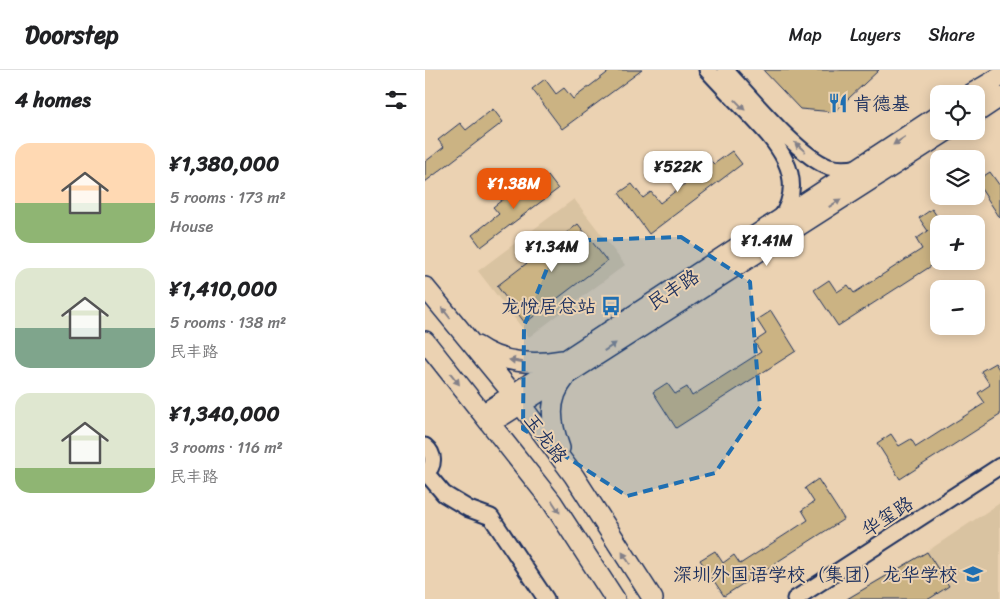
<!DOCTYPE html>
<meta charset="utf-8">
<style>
:root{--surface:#fff;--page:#f2f2f2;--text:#202124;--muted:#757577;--line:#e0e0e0;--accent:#ea580c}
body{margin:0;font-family:Sriracha,"LXGW WenKai TC",sans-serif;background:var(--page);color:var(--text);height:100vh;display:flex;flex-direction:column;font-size:19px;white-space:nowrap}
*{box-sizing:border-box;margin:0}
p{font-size:16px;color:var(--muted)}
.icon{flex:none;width:28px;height:28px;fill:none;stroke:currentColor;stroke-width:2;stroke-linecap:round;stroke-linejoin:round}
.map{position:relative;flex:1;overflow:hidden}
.sheet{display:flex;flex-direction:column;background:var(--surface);width:425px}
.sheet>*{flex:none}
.controls{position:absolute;left:505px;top:15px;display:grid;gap:10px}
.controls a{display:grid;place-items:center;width:55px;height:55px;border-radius:10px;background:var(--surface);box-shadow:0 2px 12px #0003;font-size:25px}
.price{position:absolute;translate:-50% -42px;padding:0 11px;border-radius:10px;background:#fff;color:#222;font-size:16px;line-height:32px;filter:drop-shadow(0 1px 2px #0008)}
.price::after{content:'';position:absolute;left:50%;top:30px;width:15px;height:11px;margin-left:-8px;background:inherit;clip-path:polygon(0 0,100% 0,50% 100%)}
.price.on{background:var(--accent);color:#fff}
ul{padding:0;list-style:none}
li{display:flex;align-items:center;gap:15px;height:125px;padding:0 15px}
li span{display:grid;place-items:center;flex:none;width:140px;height:100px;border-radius:15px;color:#555}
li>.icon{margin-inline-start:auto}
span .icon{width:60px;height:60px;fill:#fffc;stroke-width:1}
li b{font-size:21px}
h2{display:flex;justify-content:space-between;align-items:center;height:60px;padding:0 15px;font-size:21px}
header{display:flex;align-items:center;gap:30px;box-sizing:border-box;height:70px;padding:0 25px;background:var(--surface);border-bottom:1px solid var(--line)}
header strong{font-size:24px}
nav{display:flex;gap:28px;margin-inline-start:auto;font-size:18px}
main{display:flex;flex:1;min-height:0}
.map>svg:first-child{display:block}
.built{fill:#d9c3a1}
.building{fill:#cbb383;stroke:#1b2f5e}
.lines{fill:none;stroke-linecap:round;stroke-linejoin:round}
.minor-casing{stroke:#1b2f5e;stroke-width:19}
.major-casing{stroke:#1b2f5e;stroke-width:22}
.minor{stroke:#ebd2b2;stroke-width:15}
.major{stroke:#ebd2b2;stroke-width:19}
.oneway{fill:#838088}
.marked{fill:#1f6fb2;fill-opacity:0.2;stroke:#1f6fb2;stroke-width:4;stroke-dasharray:10 6;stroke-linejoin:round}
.labels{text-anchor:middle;stroke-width:4;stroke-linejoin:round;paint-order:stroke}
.poi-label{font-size:19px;fill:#1b2f5e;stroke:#ebd2b2;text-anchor:end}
.street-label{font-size:19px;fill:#1b2f5e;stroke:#ebd2b2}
</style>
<header>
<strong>Doorstep</strong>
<nav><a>Map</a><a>Layers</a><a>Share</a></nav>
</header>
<main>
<section class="sheet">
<h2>4 homes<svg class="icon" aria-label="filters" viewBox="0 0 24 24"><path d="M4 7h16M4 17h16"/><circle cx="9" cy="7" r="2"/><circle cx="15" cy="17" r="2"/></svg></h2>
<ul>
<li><span style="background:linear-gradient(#ffd9b3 60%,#8fb573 0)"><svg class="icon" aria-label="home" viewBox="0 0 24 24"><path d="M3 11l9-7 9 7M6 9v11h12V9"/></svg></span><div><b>¥1,380,000</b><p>5 rooms · 173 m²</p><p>House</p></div></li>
<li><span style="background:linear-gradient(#dfe7d0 60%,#7fa58c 0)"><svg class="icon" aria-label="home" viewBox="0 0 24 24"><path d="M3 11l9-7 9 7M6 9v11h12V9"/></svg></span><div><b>¥1,410,000</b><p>5 rooms · 138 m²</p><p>民丰路</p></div></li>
<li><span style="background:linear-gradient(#dfe7d0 75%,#8fb573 0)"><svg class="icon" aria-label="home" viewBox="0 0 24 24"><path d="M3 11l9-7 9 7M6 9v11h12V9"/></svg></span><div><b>¥1,340,000</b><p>3 rooms · 116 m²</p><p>民丰路</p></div></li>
</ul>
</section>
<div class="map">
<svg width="575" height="529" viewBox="0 0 575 529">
<rect width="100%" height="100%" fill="#ebd2b2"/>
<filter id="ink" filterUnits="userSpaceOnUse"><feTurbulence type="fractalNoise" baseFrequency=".02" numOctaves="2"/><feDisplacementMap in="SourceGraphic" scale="10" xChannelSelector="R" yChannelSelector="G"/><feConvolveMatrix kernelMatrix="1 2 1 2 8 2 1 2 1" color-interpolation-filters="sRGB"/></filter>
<g filter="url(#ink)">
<path class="built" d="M149 129 200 195 104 267 53 201Z
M575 433V529H420L507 478Z"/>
<path class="building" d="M186 0H217L137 59 107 19 120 9 131 24 139 18 148 29Z
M338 0H454L409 42 375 39Z
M68 39 78 52 0 112V92L19 77 13 70 35 53 41 60Z
M307 81 317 94 224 164 194 123 207 114 218 128 226 122 235 133 274 103 270 98 283 88 289 94Z
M565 102 575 116V148L551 111Z
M123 106 133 119 56 177 47 165 74 144 68 137 90 120 95 127Z
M507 139 514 149V191L413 256 389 220 404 210 412 222 423 215 429 223 497 179 491 169 503 161 494 148Z
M153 154 182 191 100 253 72 216Z
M346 241 371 281 251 358 228 322 242 313 250 324 262 317 267 326 336 282 329 272 341 264 332 250Z
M570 293 575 301V345L475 409 452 373 466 364 474 376 486 369 491 377 560 333 553 323 565 315 556 301Z
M393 409 419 449 299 526 275 490 290 481 298 493 309 485 315 494 383 450 377 440 389 432 380 418Z
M502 482 524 516 504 529H422Z"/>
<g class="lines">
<defs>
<path id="minor" d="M282 0C295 14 308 28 322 42 350 71 385 107 355 149
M300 0C324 25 373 86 404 97 414 100 424 99 434 97
M0 376C10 384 10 396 0 404
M2 404 19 424 44 439 66 447 121 529
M370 529 575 396"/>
<path id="major" d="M546 24 575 7
M551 43 575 27
M0 217 88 324 149 406 228 529
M0 271 127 432 190 529
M52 276C76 293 108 295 136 290
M58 344 514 45
M77 346 522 61
M135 378C126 354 122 330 140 308"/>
</defs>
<use href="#minor" class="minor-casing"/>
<use href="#major" class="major-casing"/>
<use href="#minor" class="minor"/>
<use href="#major" class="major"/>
</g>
<defs><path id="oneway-solid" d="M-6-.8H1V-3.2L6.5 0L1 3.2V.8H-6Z" transform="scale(1.25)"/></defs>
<g class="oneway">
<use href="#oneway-solid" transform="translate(315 35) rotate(46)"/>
<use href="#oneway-solid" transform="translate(474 71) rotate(147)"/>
<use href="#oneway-solid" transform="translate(375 77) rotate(-139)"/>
<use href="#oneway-solid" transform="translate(410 133) rotate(-33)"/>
<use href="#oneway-solid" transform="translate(21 243) rotate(-129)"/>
<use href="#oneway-solid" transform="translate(185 277) rotate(-33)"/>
<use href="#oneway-solid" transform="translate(91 291) rotate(-171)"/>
<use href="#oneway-solid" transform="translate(30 309) rotate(52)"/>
<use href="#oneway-solid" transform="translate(131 437) rotate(57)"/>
<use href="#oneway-solid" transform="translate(201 488) rotate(-123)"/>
</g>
</g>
<path class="marked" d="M256 167 325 212 335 337 290 403 202 426 98 359 99 256 133 171Z"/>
<defs>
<symbol id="restaurant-bare" viewBox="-9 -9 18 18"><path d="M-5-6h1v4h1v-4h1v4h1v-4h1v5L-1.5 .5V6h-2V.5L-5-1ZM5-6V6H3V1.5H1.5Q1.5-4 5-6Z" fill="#1f6fb2" stroke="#ebd2b2" stroke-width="2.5" paint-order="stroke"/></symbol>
<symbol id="bus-bare" viewBox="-9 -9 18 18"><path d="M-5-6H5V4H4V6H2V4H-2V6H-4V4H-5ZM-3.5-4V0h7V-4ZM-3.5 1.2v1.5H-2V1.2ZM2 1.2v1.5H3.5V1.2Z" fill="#1f6fb2" stroke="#ebd2b2" stroke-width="2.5" paint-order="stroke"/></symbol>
<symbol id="school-bare" viewBox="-9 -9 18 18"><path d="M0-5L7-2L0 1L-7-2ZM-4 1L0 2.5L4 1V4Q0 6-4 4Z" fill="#1f6fb2" stroke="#ebd2b2" stroke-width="2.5" paint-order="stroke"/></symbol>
</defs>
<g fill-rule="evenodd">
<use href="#restaurant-bare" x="399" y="19" width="28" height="28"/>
<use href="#bus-bare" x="172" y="222" width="28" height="28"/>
<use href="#school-bare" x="534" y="490" width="28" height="28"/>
</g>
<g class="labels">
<g class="poi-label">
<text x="428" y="40" text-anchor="start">肯德基</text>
<text x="171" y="243">龙悦居总站</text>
<text x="533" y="511">深圳外国语学校（集团）龙华学校</text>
</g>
<g class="street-label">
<text transform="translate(248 219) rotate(-33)" y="7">民丰路</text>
<text transform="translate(121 368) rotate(53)" y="7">玉龙路</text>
<text transform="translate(462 446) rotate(-33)" y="7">华玺路</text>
</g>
</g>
</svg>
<div class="controls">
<a><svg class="icon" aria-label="locate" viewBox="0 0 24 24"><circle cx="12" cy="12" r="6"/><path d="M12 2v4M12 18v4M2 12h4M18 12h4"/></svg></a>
<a><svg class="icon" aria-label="layers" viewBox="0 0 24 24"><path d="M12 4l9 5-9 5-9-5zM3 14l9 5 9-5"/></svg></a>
<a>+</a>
<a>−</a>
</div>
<b class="price" style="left:253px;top:123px">¥522K</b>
<b class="price on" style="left:89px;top:140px">¥1.38M</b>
<b class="price" style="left:342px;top:197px">¥1.41M</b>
<b class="price" style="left:127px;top:203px">¥1.34M</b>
</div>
</main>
